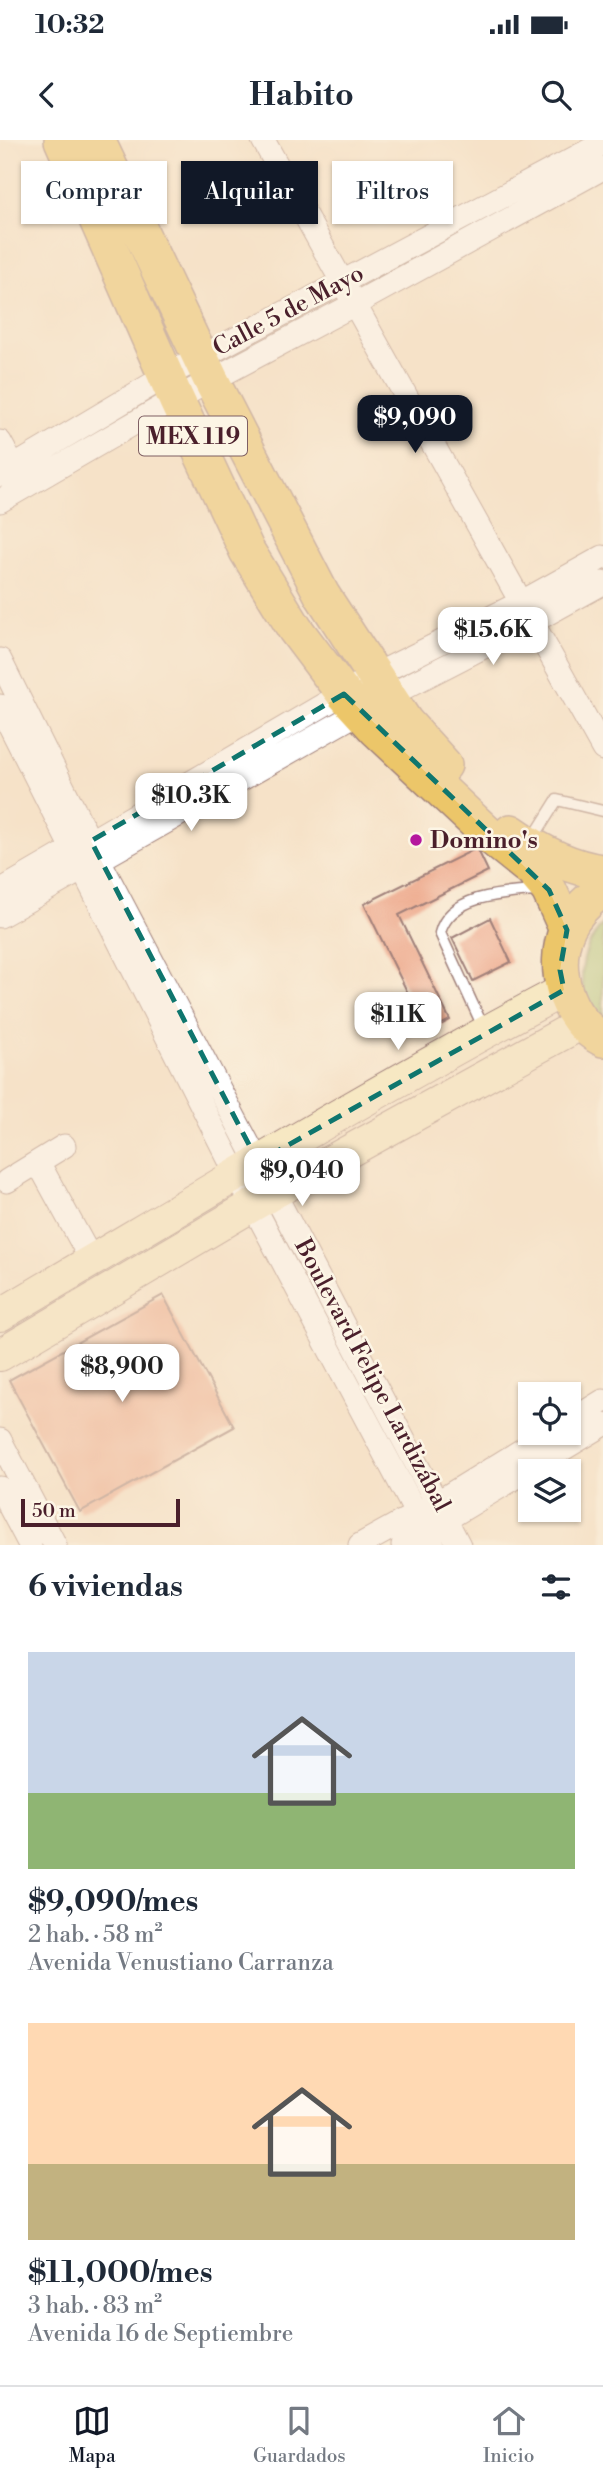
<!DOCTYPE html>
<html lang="es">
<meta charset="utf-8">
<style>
:root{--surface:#fff;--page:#f6f6f7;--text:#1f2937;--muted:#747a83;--line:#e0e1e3;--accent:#111827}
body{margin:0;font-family:"Libre Bodoni",serif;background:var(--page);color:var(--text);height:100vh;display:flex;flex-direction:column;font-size:26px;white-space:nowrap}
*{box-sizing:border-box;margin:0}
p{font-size:23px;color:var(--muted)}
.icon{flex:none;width:38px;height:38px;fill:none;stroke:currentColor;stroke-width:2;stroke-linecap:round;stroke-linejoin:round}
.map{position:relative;height:1405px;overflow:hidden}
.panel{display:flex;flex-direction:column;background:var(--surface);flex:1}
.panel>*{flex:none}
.guide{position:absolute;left:21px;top:21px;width:562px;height:63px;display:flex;gap:14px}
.fabs{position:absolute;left:518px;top:1242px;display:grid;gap:14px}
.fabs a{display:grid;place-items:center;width:63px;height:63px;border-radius:0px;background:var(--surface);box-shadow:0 2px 5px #0004;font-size:35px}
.scale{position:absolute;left:21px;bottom:18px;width:159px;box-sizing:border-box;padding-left:7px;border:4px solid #4a1f2b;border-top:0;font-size:19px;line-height:24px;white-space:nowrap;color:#4a1f2b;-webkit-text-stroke:5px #fcf5e5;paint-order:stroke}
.price{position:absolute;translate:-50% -60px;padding:0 16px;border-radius:14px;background:#fff;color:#222;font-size:23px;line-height:46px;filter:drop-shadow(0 2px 4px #0008)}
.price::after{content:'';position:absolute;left:50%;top:42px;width:21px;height:16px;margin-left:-10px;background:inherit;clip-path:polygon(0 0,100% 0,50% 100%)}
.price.active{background:var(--accent);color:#fff}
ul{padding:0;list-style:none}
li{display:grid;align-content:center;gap:14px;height:371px;padding:0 28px}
li span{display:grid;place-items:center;height:217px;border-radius:0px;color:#555}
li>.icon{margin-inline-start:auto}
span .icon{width:126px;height:126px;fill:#fffc;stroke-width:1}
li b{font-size:30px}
h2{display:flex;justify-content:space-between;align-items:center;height:84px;padding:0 28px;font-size:30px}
.pill{padding:0 24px;border-radius:0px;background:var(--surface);box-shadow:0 2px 5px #0004;font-size:24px;line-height:63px}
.pill.active{background:var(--accent);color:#fff}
.status{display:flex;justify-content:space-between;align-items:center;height:49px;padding:0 35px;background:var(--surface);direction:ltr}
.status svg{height:19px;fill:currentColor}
header{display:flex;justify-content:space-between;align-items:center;height:91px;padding:0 28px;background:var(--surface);font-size:32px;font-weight:700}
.tab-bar{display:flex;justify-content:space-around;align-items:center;height:98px;border-top:2px solid var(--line);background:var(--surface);font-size:19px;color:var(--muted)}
.tab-bar a{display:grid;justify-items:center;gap:4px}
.tab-bar .active{color:var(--accent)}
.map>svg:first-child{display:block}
.green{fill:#9fc16b;stroke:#74704b;stroke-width:2}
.building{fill:#eca284}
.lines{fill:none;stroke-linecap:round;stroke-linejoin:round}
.service-casing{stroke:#a0807a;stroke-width:13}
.minor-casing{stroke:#a0807a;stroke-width:25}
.secondary-casing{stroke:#a0807a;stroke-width:34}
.primary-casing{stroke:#a0807a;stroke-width:38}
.service{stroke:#fff;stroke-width:10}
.minor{stroke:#fff;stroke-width:23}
.secondary{stroke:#f7e8c3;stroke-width:32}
.primary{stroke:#ecc669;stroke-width:35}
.marked{fill:none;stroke:#0f766e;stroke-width:5;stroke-dasharray:14 9;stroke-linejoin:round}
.poi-dot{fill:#b5179e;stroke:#fcf5e5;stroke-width:2.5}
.labels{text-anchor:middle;stroke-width:5;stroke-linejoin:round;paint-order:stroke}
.shield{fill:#fcf5e5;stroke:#7f5f63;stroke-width:2}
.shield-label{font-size:23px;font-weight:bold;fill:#4a1f2b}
.street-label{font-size:24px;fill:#4a1f2b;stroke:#fcf5e5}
.poi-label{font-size:24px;font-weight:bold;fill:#4a1f2b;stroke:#fcf5e5;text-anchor:start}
</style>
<div class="status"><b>10:32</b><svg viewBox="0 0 49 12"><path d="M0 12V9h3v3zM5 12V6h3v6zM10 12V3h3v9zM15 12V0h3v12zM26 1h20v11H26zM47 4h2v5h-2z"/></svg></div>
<header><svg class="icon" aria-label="back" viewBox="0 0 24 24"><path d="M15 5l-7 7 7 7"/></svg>Habito<svg class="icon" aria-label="search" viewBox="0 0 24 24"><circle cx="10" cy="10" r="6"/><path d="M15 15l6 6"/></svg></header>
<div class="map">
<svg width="603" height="1405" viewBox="0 0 603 1405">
<rect width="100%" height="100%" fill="#fcf5e5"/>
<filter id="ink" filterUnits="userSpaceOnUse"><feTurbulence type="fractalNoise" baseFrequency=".0143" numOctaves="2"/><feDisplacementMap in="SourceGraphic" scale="14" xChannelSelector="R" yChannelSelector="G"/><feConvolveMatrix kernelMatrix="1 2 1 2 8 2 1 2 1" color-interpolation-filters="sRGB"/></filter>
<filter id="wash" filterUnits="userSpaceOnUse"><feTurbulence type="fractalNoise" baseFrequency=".00686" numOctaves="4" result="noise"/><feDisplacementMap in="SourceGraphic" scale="28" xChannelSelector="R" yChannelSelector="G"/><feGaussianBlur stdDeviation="1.57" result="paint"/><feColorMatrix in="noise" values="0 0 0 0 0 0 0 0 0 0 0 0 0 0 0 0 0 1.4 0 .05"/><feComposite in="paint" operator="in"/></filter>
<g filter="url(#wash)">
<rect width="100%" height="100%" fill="#f6e2c8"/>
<path class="green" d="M603 784V880C571 855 579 811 603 784Z"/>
<g id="blocks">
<path class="building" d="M477 708 488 731 399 775 450 880 427 892 364 764Z
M490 778 511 822 473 841 452 798Z
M163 1155 234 1287 80 1372 9 1240Z"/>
</g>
</g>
<g filter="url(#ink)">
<use href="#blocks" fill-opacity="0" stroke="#a0807a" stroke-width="2"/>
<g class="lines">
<defs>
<path id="service" d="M532 700 557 660 603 671
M484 889 440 793C450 754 506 753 539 751"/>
<path id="minor" d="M263 0 603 609
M0 302 20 339
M0 335 166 236 603 3
M0 361 176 259 355 164 603 28
M0 520 99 720 459 1405
M0 566 237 1035 433 1405
M0 751 74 708 91 701 373 536 522 462 603 417
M0 776 388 556 532 482 603 443
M38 1022 92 1121
M7 1041 64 1006
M569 1282 603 1261
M0 1300 55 1405
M0 1348 30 1405
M360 1405 438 1362 550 1293
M403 1405 603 1285"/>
<path id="secondary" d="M0 1175C187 1065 372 951 564 850
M0 1215 275 1052 582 883"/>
<path id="primary" d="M62 0 176 259 247 411 295 489 344 554 376 589 491 697 532 730 549 750 567 790
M97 0 211 240 322 455 405 582 444 625
M511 692C538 711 570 728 603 732
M603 749C588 760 575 772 567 789 551 828 565 879 603 899"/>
</defs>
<use href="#service" class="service-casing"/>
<use href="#minor" class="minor-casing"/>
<use href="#secondary" class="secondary-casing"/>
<use href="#primary" class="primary-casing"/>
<use href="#service" class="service"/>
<use href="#minor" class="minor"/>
<use href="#secondary" class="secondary"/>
<use href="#primary" class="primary"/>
</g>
</g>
<path d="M0 0H603V1405H0ZM344 554 549 750 567 790 560 830 564 850 258 1022 91 701Z" fill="#f6e2c8" fill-opacity=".55" fill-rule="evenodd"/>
<path class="marked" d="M344 554 549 750 567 790 560 830 564 850 258 1022 91 701Z"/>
<circle class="poi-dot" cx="416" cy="700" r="7"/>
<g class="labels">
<rect class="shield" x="139" y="276.5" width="108" height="39" rx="5"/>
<g class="shield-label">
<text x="193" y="304">MEX 119</text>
</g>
<g class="street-label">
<text transform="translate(288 170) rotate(-28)" y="8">Calle 5 de Mayo</text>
<text transform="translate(373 1235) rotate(62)" y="8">Boulevard Felipe Lardizábal</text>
</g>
<g class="poi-label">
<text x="430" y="708">Domino's</text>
</g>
</g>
</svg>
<div class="fabs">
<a><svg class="icon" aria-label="locate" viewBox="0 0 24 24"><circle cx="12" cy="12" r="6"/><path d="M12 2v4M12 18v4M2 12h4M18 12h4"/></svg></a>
<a><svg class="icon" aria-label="layers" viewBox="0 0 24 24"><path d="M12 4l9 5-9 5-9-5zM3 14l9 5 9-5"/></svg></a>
</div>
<div class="scale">50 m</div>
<b class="price active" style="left:415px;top:315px">$9,090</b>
<b class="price" style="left:493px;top:527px">$15.6K</b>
<b class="price" style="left:191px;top:693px">$10.3K</b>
<b class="price" style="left:398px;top:912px">$11K</b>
<b class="price" style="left:302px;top:1068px">$9,040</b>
<b class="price" style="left:122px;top:1264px">$8,900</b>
<div class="guide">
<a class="pill">Comprar</a>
<a class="pill active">Alquilar</a>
<a class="pill">Filtros</a>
</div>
</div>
<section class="panel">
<h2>6 viviendas<svg class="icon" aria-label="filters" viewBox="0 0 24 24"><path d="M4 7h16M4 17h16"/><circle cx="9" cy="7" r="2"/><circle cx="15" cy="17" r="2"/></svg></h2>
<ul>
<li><span style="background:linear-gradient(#c9d6e8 65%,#8fb573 0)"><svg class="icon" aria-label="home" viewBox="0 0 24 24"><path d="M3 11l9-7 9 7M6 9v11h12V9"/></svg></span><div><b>$9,090/mes</b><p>2 hab. · 58 m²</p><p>Avenida Venustiano Carranza</p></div></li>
<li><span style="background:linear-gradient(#ffd9b3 65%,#c2b280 0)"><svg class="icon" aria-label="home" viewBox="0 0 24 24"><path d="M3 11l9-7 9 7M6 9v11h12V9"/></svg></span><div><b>$11,000/mes</b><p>3 hab. · 83 m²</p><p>Avenida 16 de Septiembre</p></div></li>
</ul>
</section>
<nav class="tab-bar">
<a class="active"><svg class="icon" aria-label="map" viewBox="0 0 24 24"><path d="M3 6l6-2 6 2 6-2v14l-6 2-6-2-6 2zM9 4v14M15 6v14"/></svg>Mapa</a>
<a><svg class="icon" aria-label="saved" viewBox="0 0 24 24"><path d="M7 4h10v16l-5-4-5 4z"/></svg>Guardados</a>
<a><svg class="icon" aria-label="home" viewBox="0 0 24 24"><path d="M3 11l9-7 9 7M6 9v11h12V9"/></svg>Inicio</a>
</nav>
